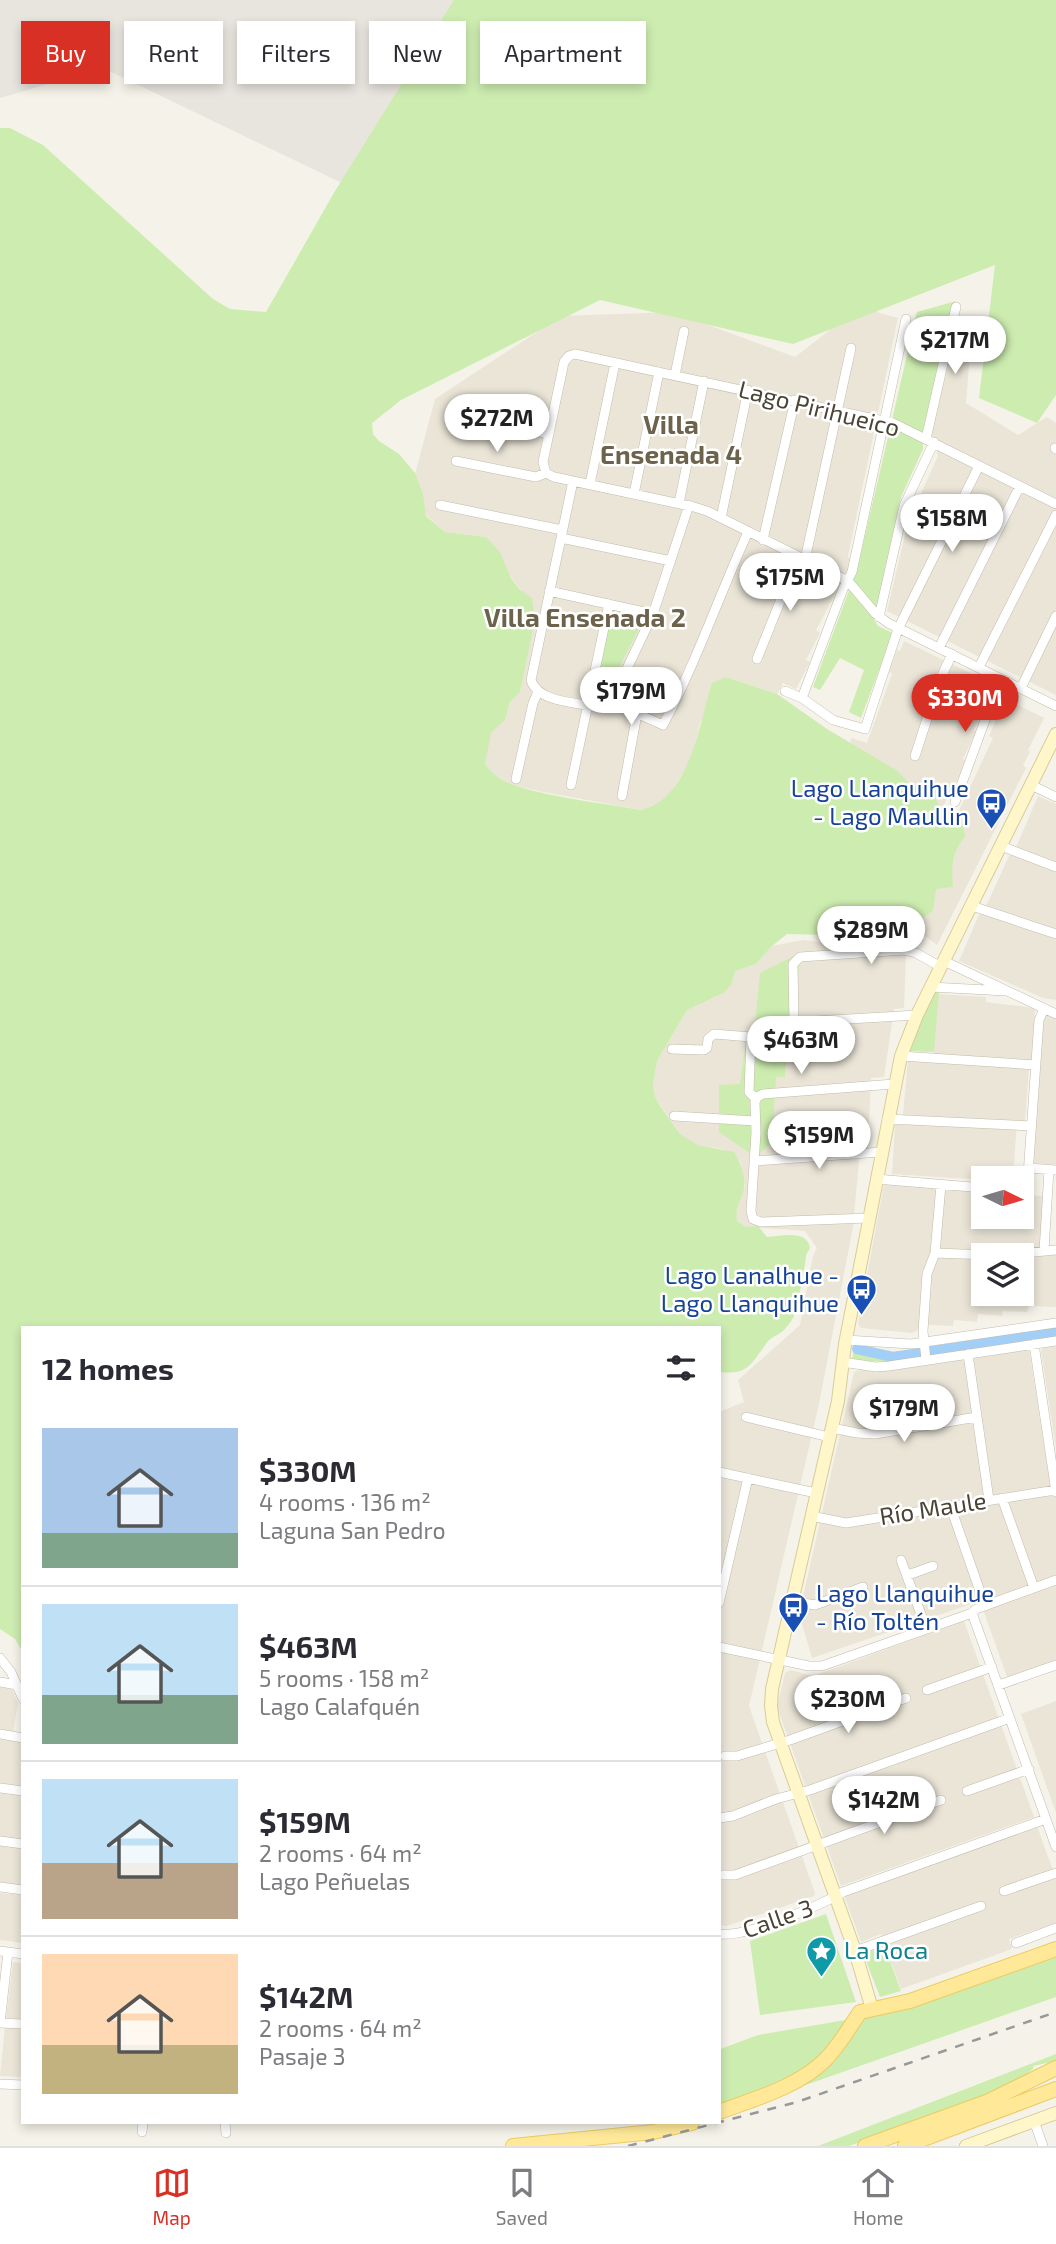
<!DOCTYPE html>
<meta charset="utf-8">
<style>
:root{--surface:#fff;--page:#f7f7f7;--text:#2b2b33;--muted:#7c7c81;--line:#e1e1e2;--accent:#d93025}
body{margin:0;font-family:"Exo 2",sans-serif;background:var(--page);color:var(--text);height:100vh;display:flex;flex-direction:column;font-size:26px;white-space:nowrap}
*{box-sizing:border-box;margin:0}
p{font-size:23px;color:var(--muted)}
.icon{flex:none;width:38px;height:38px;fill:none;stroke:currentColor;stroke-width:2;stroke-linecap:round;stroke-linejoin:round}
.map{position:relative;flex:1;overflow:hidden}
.details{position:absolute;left:21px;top:1326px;width:700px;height:798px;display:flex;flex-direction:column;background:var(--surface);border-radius:0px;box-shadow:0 4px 10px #0003}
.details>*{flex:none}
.banner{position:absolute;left:21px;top:21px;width:700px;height:63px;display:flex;gap:14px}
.needle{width:46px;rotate:95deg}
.controls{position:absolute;left:971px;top:1166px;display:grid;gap:14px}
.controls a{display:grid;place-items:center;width:63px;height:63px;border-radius:0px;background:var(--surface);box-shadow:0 4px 10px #0003;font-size:35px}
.price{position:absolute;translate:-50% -60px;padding:0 16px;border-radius:24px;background:#fff;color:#222;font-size:23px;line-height:46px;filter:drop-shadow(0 2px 4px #0008)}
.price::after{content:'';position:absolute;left:50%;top:42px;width:21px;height:16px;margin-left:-10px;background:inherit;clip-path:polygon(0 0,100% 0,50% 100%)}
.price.active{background:var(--accent);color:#fff}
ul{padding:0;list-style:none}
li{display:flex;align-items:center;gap:21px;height:175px;padding:0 21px}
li+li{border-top:2px solid var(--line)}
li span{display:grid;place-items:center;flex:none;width:196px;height:140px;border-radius:0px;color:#555}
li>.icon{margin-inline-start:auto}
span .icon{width:84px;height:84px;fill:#fffc;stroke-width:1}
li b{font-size:30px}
h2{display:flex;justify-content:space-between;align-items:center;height:84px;padding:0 21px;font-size:30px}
.pill{padding:0 24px;border-radius:0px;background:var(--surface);box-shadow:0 4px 10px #0003;font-size:24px;line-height:63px}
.pill.active{background:var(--accent);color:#fff}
.tab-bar{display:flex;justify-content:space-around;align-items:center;height:98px;border-top:2px solid var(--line);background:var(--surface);font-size:19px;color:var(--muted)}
.tab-bar a{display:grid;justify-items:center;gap:4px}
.tab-bar .active{color:var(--accent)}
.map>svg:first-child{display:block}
.residential{fill:#eae5d7;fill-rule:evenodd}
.industrial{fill:#e8e4de}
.green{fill:#cdecb0}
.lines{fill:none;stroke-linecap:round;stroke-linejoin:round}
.canal{stroke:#a3cef5;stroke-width:10}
.street-casing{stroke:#c2bbab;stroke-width:10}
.secondary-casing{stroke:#d8cb97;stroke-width:14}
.primary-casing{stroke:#ebcb62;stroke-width:16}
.street{stroke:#fff;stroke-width:9}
.secondary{stroke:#fff6ca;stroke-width:12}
.primary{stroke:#ffe999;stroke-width:14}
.rail{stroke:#989898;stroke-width:2.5;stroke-dasharray:9 9;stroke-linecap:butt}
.labels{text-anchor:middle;stroke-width:5;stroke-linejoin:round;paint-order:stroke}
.street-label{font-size:24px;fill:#4a4437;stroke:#fff}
.transit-label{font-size:24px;fill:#164399;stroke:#fff;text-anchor:end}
.culture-label{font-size:24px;fill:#0d838f;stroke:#fff;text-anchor:start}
.neighbourhood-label{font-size:26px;font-weight:bold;fill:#6d634d;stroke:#fff}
</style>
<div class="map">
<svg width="1056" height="2146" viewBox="0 0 1056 2146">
<rect width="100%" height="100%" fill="#f5f3e9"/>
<path class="residential" d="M867 301 879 313 898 318 848 556 852 563 816 630 820 633 806 660 810 662 796 689 783 683 777 694 726 677 700 723 691 761 667 798 654 807 641 810 538 791 510 784 493 774 485 764 486 747 491 733 505 720 510 702 520 692 533 607 511 577 486 537 445 532 426 515 415 474 435 399 561 316 673 312 795 357Z
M955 338 971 342 966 403 1018 435 1047 417 1056 423V695L887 611 908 522 938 456 931 433Z
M904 641 997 686 974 730 976 732 963 759 967 762 941 810 845 753 852 738 867 743 892 674 889 672 897 650 900 651Z
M1000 696 1044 718 1028 750 1030 752 1023 765 1026 768 937 945 917 930 936 889 951 869 963 824 955 819 993 738 989 736 996 720 990 716Z
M1038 796 1056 804V1000L1043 998 959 961 978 917 988 902 1008 858 1017 845Z
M803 940 906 953 904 1008 894 1009 884 1077 871 1078 868 1149 860 1150 853 1227 819 1404 749 1706 815 1893 814 1896 727 1926 719 1925V1412L744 1402 738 1380 800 1325 813 1256 817 1248 805 1231 746 1227 737 1221 735 1210 745 1186 740 1161 723 1149 698 1145 680 1134 655 1097 653 1084 657 1061 687 1010 732 983 735 971 756 964 772 946Z
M938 994 986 997V1002L1035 1008 1033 1055 1029 1068 1025 1121H1017L1013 1178H984L983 1180 892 1174 895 1125H902L908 1060 933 1062Z
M1044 1015 1056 1016V1165L1032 1163Z
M884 1184 983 1192 984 1216H1022V1195L1045 1196 1041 1246 1056 1248V1307L1029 1306 1027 1312 1003 1311 1002 1316 978 1314 977 1322 954 1320 953 1326 929 1325 912 1333 861 1328 858 1324ZM984 1255H1022V1293H984Z
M1056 1346V1449L1041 1351 1043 1348Z
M1029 1348 1050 1484 1054 1497H1056V1660L1007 1677 980 1601 812 1658 799 1614 854 1372 866 1369Z
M964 1621 1034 1817 841 1886 777 1707 785 1673 791 1670 813 1676Z
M0 1687 12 1689 18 1703 13 1733 0 1731Z
M1056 1701V1813L1021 1714Z
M0 1739 23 1743V1787L0 1783Z
M0 1792 23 1796V1840L0 1837Z
M1037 1826 1056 1879V1923L1009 1939 1012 1949 901 1989 881 1934 861 1942 844 1895Z
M0 1845 23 1849V1886L0 1884Z
M0 1893 23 1895V1943L0 1940Z
M13 1962 23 1963V2019L6 2018Z
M5 2027 23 2028V2077L0 2076Z"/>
<path class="industrial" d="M0 0H460L346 185 103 68 0 98Z"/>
<path class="green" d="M454 0H1056V395L1037 423 979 398 995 265 793 344 600 300 401 400 372 423 373 434 379 441 399 454 415 473 423 494 426 516 445 532 486 537 500 552 511 578 520 590 532 598 535 620 520 692 510 702 505 720 491 733 485 764C492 773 500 780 511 784 547 797 602 803 641 810 690 799 699 724 712 683L726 677 777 694 827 729 896 770 911 785 932 790 941 810H955L963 824 965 837C952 851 951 868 953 887L936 889 933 911 916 922 880 925 861 923 847 926 827 935 787 934 772 946 756 964 735 971 732 983 725 992 687 1010 657 1061 653 1084 655 1097 661 1107 680 1134 698 1145 734 1152C740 1161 746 1177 744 1189 740 1203 735 1206 737 1221L746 1227 758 1226 767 1237C782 1236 807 1229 810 1248L806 1255C806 1262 797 1311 793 1318 791 1322 786 1328 783 1331 777 1336 770 1337 766 1344 750 1365 748 1375 719 1372V1328H23V1653L15 1639 0 1629V128H10L43 145 213 299 230 309 266 312 335 191Z
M956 301 923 429V449L901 497 874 620 878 626 893 633 861 718 849 712 864 670 840 658 820 690 813 687 858 566 917 312Z
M614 609 643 615 644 619 603 699 593 698 611 614Z
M800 953 795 1009 790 1017 785 1077H776L772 1142 756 1157 719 1132V1085L740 1084 747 1035 755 1025 760 973Z
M934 991 939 992 934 1052 907 1051Z
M1056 1327V1334L890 1362 852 1360 854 1348 892 1352 936 1348Z
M826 1914 856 2002 760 2015 750 1941Z
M885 1947 901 1991 880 1997 863 1953Z
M1056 1954V1997L783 2093 747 2101 719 2103V2051L723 2048 758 2035 898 2011Z
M1056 2054V2061L1033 2066V2069L1014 2084 948 2111 849 2146H818Z"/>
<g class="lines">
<path class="canal" d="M857 1349 893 1357 1056 1332"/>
<defs>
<path id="street" d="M675 375 684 331
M462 416 549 434
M926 439 956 307
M1055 448 1056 449
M456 461 536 477 546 473
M546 473 543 462 564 362 569 356 575 354 893 423 1056 504
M546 473 554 477 694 507 707 511 848 581 876 614 888 623 1056 706
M573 481 531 680C538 703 579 703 600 707H606L611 702
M590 484 615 363
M634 494 659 372
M679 503 704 381
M440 505 562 530
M721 518 748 390
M561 538 671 561
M763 540 795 400
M805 560 851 348
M549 591 653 614
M879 617 904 506 934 442
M939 648 1020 486
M757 659 798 557
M979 667 1056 515
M1021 688 1056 616
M785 691 802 698 833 720 865 729 898 629 979 466
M802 698 843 589 852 572 906 319
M611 702 663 725C696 663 719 596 748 532
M611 702 653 614 689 505
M915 756 939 682 952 654
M516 779 533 703 538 692
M571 785 609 604
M1031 785 1056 797
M622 796 637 714
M955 802 988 712 1004 680
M1001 846 1056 867
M972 906 1056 934
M944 961 1056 1014
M931 987 1006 991
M794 1023 793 964 800 957 904 950 916 953 941 967
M672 1049 704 1050 707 1048 708 1039 714 1034 751 1037
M901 1056 1036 1065
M756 1099 749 1092 751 1037 754 1031 764 1024 917 1015
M674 1116 755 1121
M887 1119 1031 1126
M754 1161 881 1152
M1028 1168 1056 1170
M876 1179 984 1188
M1027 1189 1039 1020 1044 1009
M869 1218 761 1222 753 1219 751 1211 756 1133 755 1102 757 1097 763 1094 894 1084
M1044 1251 1049 1170
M935 1253 989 1255
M1002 1255 1056 1250
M846 1340 911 1344 1056 1323
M1034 1344 1056 1492
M968 1354 989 1500
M926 1360 923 1331 927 1274 935 1253 941 1185
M842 1362 876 1367 889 1366 1056 1341
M746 1417 829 1437
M832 1428 857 1433 875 1434 977 1417
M719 1472 816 1493
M1002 1498 1034 1588
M950 1505 985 1606
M811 1516 846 1523 1056 1490
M901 1560 926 1628
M908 1575 933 1566
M792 1601 815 1605 863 1587
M719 1603 748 1478
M972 1613 1056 1847
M719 1647 809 1666H822L972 1613 976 1609 1056 1580
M0 1658 11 1672 23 1699
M0 1682 17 1685
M999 1685 1056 1665
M927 1690 992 1667
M0 1734 23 1738
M725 1756H737L790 1740 906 1698
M0 1788 23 1791
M967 1791 1029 1769
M719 1818 733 1816 776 1799 810 1790 1010 1718
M0 1841 23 1844
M719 1875H735L941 1800
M0 1887 23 1890
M1004 1891 1056 1873
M719 1934C745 1938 819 1906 843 1892L1046 1819
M1016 1943 1056 1928
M0 1951 23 1954
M855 1951 981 1906
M0 2023 8 1952
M0 2023 23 2024
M0 2084 23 2085
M1034 2121 1043 2146
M225 2123 226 2133
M142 2132 143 2123"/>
<path id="secondary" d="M872 2009 855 1951 773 1722 771 1706 772 1689 838 1401 845 1344 901 1056 917 1015 1056 734
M966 2146 1056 2113"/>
<path id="primary" d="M719 2112C754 2099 798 2087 825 2060 839 2046 849 2028 860 2012L910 2001 1056 1949
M513 2146 653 2132 692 2123
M865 2146 989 2101 1056 2068
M905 2146 1056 2089"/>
</defs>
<use href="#street" class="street-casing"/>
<use href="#secondary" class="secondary-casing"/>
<use href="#primary" class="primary-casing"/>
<use href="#street" class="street"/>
<use href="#secondary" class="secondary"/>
<use href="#primary" class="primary"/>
<path class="rail" d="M628 2146 797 2102 1056 2012"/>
</g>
<defs>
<symbol id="bus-pin" viewBox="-11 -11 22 30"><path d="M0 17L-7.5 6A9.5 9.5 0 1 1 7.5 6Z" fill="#1a4fb4" stroke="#fff"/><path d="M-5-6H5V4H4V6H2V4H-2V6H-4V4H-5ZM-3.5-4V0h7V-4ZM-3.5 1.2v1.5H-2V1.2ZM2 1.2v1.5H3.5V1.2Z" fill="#fff"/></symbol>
<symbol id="sight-pin" viewBox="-11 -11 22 30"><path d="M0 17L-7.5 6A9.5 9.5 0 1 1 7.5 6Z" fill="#0f9aa8" stroke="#fff"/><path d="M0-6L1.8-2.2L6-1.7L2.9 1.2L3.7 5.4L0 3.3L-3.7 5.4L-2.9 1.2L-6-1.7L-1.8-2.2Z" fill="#fff"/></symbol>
</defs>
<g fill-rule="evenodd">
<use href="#bus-pin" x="974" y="786" width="35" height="47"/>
<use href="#bus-pin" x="844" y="1272" width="35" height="47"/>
<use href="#bus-pin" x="776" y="1590" width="35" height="47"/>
<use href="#sight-pin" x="804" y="1934" width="35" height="47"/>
</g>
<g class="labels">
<g class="street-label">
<text transform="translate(819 409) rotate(14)" y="8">Lago Pirihueico</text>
<text transform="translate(933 1509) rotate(-9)" y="8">Río Maule</text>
<text transform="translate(778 1919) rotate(-19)" y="8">Calle 3</text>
</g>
<g class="transit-label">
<text x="969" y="797">Lago Llanquihue<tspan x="969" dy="28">- Lago Maullin</tspan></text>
<text x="839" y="1284">Lago Lanalhue -<tspan x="839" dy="28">Lago Llanquihue</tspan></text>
<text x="816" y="1602" text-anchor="start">Lago Llanquihue<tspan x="816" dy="28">- Río Toltén</tspan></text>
</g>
<g class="culture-label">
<text x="844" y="1959">La Roca</text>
</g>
<g class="neighbourhood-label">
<text x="671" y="434">Villa<tspan x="671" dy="30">Ensenada 4</tspan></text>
<text x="585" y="627">Villa Ensenada 2</text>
</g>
</g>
</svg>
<div class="controls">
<a><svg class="needle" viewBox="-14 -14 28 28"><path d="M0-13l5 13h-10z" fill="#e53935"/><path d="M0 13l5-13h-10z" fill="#7c7c81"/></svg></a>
<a><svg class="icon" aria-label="layers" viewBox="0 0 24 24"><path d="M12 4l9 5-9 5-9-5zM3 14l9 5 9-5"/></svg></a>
</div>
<b class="price" style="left:955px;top:376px">$217M</b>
<b class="price" style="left:497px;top:454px">$272M</b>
<b class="price" style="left:952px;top:554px">$158M</b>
<b class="price" style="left:790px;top:613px">$175M</b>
<b class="price" style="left:631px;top:727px">$179M</b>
<b class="price active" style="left:965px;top:734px">$330M</b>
<b class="price" style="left:871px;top:966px">$289M</b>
<b class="price" style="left:801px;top:1076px">$463M</b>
<b class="price" style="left:819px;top:1171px">$159M</b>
<b class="price" style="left:904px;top:1444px">$179M</b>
<b class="price" style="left:848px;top:1735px">$230M</b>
<b class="price" style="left:884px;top:1836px">$142M</b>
<div class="banner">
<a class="pill active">Buy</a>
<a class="pill">Rent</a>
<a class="pill">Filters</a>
<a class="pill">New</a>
<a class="pill">Apartment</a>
</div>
<section class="details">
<h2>12 homes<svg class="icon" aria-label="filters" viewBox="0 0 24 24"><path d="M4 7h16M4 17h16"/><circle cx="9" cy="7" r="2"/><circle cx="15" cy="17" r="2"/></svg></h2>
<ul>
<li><span style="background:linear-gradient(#a9c7e8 75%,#7fa58c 0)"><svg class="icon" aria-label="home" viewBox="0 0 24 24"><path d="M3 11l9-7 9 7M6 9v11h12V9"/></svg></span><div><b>$330M</b><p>4 rooms · 136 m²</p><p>Laguna San Pedro</p></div></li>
<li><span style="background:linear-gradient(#bfe0f5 65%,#7fa58c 0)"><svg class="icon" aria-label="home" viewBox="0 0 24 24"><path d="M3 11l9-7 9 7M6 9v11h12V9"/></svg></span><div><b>$463M</b><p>5 rooms · 158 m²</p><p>Lago Calafquén</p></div></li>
<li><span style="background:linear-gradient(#bfe0f5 60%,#b9a48a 0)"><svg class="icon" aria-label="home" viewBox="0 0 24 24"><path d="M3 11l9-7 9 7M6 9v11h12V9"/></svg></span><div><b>$159M</b><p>2 rooms · 64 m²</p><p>Lago Peñuelas</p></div></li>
<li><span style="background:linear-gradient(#ffd9b3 65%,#c2b280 0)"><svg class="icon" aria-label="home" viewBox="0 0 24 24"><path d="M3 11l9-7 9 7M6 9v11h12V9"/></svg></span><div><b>$142M</b><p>2 rooms · 64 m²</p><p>Pasaje 3</p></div></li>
</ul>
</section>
</div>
<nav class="tab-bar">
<a class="active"><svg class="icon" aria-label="map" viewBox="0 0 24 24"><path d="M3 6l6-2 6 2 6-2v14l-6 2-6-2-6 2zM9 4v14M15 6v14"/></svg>Map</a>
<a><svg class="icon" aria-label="saved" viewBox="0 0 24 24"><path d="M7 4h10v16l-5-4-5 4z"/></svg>Saved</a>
<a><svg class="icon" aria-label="home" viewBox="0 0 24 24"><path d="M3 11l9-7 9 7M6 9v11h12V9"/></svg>Home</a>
</nav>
